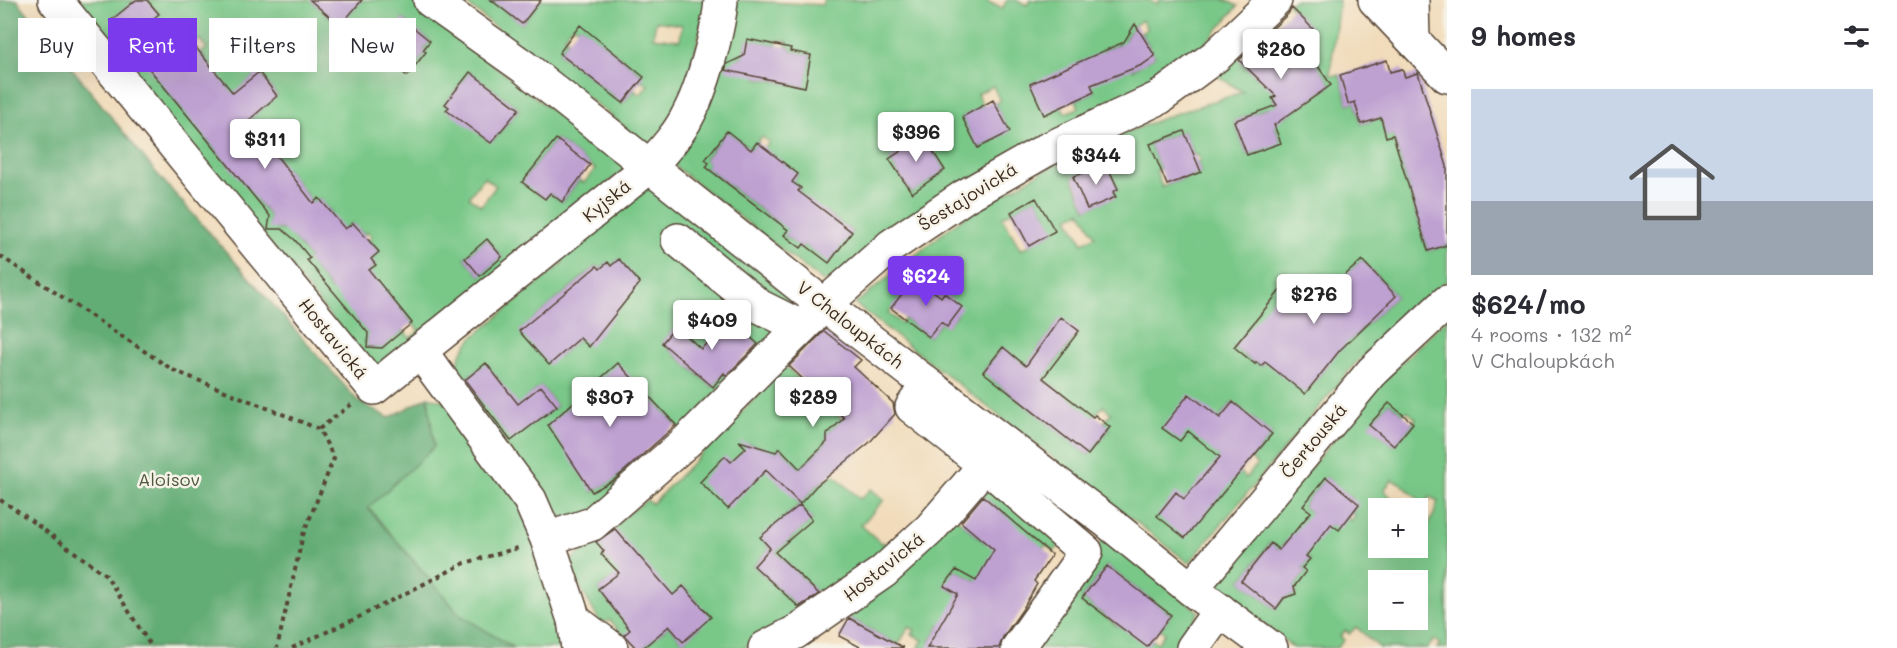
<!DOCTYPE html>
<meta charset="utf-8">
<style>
:root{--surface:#fff;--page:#f7f7f7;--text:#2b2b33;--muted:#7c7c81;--line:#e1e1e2;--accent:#7c3aed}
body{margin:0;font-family:Mali,sans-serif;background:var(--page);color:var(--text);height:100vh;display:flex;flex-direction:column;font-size:22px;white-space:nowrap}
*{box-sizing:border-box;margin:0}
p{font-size:20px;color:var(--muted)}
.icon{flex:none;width:33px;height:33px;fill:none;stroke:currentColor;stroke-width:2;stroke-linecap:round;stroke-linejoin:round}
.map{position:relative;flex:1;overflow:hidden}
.panel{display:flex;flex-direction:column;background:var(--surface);width:450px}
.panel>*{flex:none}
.banner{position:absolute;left:18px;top:18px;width:570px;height:54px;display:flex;gap:12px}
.buttons{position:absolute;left:1368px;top:498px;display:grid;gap:12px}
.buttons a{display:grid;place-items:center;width:60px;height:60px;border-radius:0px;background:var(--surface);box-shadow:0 6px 24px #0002;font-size:30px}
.price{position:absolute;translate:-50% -51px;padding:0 14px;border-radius:6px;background:#fff;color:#222;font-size:20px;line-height:39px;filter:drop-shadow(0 2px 3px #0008)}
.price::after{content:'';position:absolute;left:50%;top:36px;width:18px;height:14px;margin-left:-9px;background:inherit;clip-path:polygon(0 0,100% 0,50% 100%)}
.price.active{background:var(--accent);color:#fff}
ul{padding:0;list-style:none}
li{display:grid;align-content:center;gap:12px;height:318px;padding:0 24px}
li+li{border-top:2px solid var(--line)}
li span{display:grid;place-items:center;height:186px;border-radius:0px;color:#555}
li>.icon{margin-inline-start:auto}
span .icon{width:108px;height:108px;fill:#fffc;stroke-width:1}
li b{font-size:26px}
h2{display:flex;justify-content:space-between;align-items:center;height:72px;padding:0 24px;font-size:26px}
.chip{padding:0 21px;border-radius:0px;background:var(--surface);box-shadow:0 6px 24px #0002;font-size:21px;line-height:54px}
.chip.active{background:var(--accent);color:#fff}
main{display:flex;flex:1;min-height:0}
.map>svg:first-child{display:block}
.green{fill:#79c888;stroke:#5a7953;stroke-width:1.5;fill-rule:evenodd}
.forest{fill:#62ac74;stroke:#4e6b49;stroke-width:1.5}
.building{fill:#bea1d1}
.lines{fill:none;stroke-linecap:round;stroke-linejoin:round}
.minor-casing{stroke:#564535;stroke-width:36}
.path{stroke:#564535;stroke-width:4;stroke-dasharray:4.5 4.5;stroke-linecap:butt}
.minor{stroke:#fff;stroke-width:33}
.labels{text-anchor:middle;stroke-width:5;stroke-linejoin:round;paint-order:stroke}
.street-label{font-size:18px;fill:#3b2a1e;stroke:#f7f3e8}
.park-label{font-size:18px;fill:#4e593e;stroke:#f7f3e8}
</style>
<main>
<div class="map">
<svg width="1447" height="648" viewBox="0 0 1447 648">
<rect width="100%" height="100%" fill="#f7f3e8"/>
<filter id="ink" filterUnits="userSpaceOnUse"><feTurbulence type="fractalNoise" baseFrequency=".0167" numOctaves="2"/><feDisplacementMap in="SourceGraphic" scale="12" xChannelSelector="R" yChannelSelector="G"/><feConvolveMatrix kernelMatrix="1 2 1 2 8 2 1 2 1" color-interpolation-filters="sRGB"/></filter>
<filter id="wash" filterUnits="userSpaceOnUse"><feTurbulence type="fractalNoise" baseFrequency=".008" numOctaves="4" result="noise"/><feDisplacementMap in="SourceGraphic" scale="24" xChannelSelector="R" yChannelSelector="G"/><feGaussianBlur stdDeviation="1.35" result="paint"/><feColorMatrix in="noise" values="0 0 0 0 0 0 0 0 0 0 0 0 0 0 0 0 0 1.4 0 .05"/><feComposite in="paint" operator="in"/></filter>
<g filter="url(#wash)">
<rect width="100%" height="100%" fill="#f1dbba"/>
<path class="green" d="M68 0H136L111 21 133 48 147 37 151 41 164 31 154 18 159 14 148 1 143 5 139 0H310L333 20 337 17 343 22 362 0H410L626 168 379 375ZM403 19 430 41 423 50 426 52 407 75 374 49 392 26 396 28ZM199 39 207 48 201 53 218 75 211 82 214 86 184 111 147 65 166 48 179 63 187 57 184 52ZM259 72 277 96 249 120 271 147 255 160 250 155 233 170 207 139 236 116 224 102ZM470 72 519 109 494 140 490 137 487 140 479 134 481 131 457 113 455 116 447 110 449 107 445 104ZM556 139 595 169 584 183 579 180 562 202 550 193 545 198 535 192 540 185 527 175ZM286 168 313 203 319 198 332 213 316 226 329 242 353 223 364 235 367 232 372 237 369 240 379 252 371 259 375 265 361 277 356 271 331 290 308 260 310 258 285 228 283 230 275 229 269 223 270 216 257 200 267 191 264 186ZM484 177 496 186 481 206 469 197ZM487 239 502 257 480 276 465 258ZM387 293 419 331 410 338 403 330 382 348 379 346 377 348 371 347 368 343V337L370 335 357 319Z
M462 0H491L522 24 541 0H707L684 99 653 144C638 141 617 120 604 110 556 74 508 38 462 0ZM656 21 682 25 680 40 653 37ZM573 25 578 28 580 26 644 76 641 81 648 85 640 95 634 90 623 103 559 53 568 40 564 37Z
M731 0 823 5 824 0H985L1002 9 1007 0H1016L1027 5 1030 0H1148L1157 4 1159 0H1225L1238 6 1201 49 1171 72 835 280 822 281 672 164ZM1142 20 1147 29 1141 33 1155 56 1133 70 1125 39 1134 26ZM747 40 776 45 778 40 787 41 786 47 791 48 790 51 811 55 804 87 757 78V76L739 58 744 56ZM1119 44 1129 69 1114 75 1104 50ZM1080 62 1094 92 1076 100 1079 108 1065 113 1062 107ZM993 86 1000 101 995 104 1009 131 979 148 962 117 983 106 977 94ZM727 131 751 150 762 137 769 142 759 156 798 174 792 182 801 188 775 221 706 167 709 163 705 159ZM914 134 919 139 923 137 945 170 911 193 889 159 901 151 897 145ZM825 211 852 232 829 262 804 244 801 248 784 235 813 226Z
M1294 0H1339L1330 75H1340L1348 104 1355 102 1361 124 1381 118 1386 136 1393 135 1428 251 1447 245V280L1354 365 1189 563 855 304 958 221 1043 171 1120 135 1177 113 1243 92 1216 75 1235 55 1257 78 1300 46 1313 30 1288 4ZM1318 67 1331 85 1285 117 1272 98ZM1268 108 1281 142 1247 155 1234 121ZM1184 131 1194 155 1197 154 1200 161 1197 162 1201 172 1162 187 1156 171 1160 169 1150 144ZM1106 163 1118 189 1113 192 1115 197 1086 209 1072 178ZM1036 198 1055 231 1021 250 1002 217ZM1081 211 1095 236 1083 243 1068 218ZM1362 260 1396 296 1351 340 1315 303 1325 293 1333 301 1358 278 1351 270ZM1284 270 1309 296 1300 305 1275 279ZM915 277 941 297 944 294 951 309 957 314 947 326 941 322 929 337 905 319 901 323 888 313ZM1061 318 1079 332 1043 378 1076 404 1090 421 1103 406 1111 413 1104 422 1110 428 1088 455 983 372 1002 347 1026 366ZM1234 347H1307L1329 364 1305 393 1268 358 1261 366 1256 362 1254 364ZM1233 402 1272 434 1251 459 1257 465 1246 478 1209 447 1228 423 1221 416Z
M640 186H661L799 300 786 324 761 347 730 319 720 329 735 342 715 363 676 327 662 343 712 387 724 374 729 378 682 431 643 390 646 386 640 380 636 383 601 379 583 394 646 466 594 516 563 518 464 392C453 369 456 357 472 338L563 263 560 253ZM619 259 580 338 559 356 520 331 596 266 600 269 608 262 611 266ZM486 364 520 408 525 399 541 386 557 406 511 440 465 379ZM571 414 620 476 593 492H592Z
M1447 318V648H1437L1440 644 1434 640 1427 648H1380L1356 627 1349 634 1346 630 1340 636 1344 640 1337 648H1294L1214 583 1383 381ZM1389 403 1403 414 1407 411 1416 419 1394 446 1370 425ZM1326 477 1352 498 1354 510 1352 513 1355 516 1351 521 1348 518 1331 524 1328 527 1303 506ZM1392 480 1400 483 1424 504 1430 497 1438 501 1434 514 1428 526 1418 520V548H1378V508H1401L1384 490ZM1286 541 1310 559 1302 568 1306 571 1294 587 1296 594 1284 598 1276 609 1241 581 1270 543 1279 550ZM1378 580H1418V620H1378Z
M786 367 843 420 827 434V442L800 469 780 448 771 457 763 448 750 444 800 504 816 486 834 475 860 499 871 489 884 500 861 525 882 544 884 542 895 553 824 599 775 552 812 520 799 505 761 537 770 548 754 566 808 616 744 648H643L669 626 683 642 700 627 698 602 683 586 657 612 624 636 610 620 601 624 567 564 595 540 636 587 628 595 613 578 598 589 617 613 656 577 612 526 647 500 652 504Z
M428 397 444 401 530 516 552 580 564 648H514L460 615 368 507 434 447Z
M984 479 1062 544 1054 551 1046 545 1043 548 976 581 956 570 945 586 998 618 940 625 929 643 937 648H918L923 640 912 634 915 630 909 627 898 645 848 617 858 601 953 515 984 542 1006 516 975 489Z
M1104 538 1199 612 1175 648H1033L1065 596ZM1107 566 1171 615 1160 629 1165 633 1158 643 1116 625 1082 598Z"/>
<path class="forest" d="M0 0H17L154 170 358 401 389 418 428 397 434 447 368 508 460 615 514 648H0Z"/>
<g id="blocks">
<path class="building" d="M136 0H147L159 14 154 18 183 53 193 44 233 93 259 72 277 96 249 120 313 203 319 198 345 229 353 223 379 252 371 259 376 265 369 270 412 323 382 348 367 347 368 333 307 260 310 258 295 240 282 229H268L270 216 110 21Z
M310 0H362L340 26Z
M491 0H541L522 24Z
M1292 8 1314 30 1302 43 1331 85 1274 125 1281 143 1247 155 1234 121 1277 105 1272 98 1276 96 1239 60 1288 14Z
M403 19 430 41 423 50 426 52 407 76 374 49 392 26 396 28Z
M1135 24 1155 56 1142 65 1091 85 1094 92 1044 115 1030 84 1124 42Z
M580 25 644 77 623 103 559 53Z
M747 39 791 48 790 51 811 55 805 87 725 70 727 64 744 56Z
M1387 60 1390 72 1402 69 1405 77 1418 73 1447 166V245L1428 251 1393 135 1386 137 1381 118 1361 124 1355 102 1348 104 1340 75Z
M470 72 519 109 491 143 446 110 449 107 445 104Z
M993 100 1010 132 978 148 962 117Z
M727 131 751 150 757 142 798 174 792 182 801 188 798 191 852 232 829 263 804 244 801 248 784 235 788 230 706 167 709 163 705 160Z
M1184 131 1201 172 1167 185 1150 144Z
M915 133 919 139 923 136 945 170 912 193 889 159 901 151 897 145Z
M556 139 590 165 562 202 550 193 545 199 522 182Z
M1106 163 1118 189 1113 192 1116 197 1087 209 1073 177Z
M1036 198 1055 231 1029 246 1011 212Z
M487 239 502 257 480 276 465 258Z
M619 259 640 283 589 347 580 338 549 365 519 331 597 266 600 269 608 262 611 266Z
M1362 260 1396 296 1340 350 1305 394 1265 362 1261 366 1256 362 1255 364 1234 347 1291 277 1315 302Z
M915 277 941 297 944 293 962 307 947 327 941 322 929 337 891 308Z
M1061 317 1079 331 1043 378 1093 417 1095 415 1110 427 1088 455 983 372 1003 347 1026 366Z
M730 319 758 344 726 376 724 373 713 387 662 343 676 326 701 349Z
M824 331 861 360 854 367 893 403 895 414 869 443 816 486 800 504 766 470 728 509 700 482 725 456 731 462 746 448 739 441 776 452 780 448 800 469 827 442V434L844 418 789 366Z
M486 363 518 404 541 386 557 406 511 441 465 380Z
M618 363 676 425 614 480 592 492 548 425Z
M1189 394 1220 418 1233 402 1272 434 1185 538 1157 516 1176 492 1184 499 1220 457 1188 431 1180 441 1162 428Z
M1389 403 1413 423 1394 446 1369 425Z
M1326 477 1359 504 1339 530 1331 524 1306 556 1310 559 1302 568 1306 571 1294 587 1296 594 1284 598 1276 609 1241 581 1271 543 1279 550 1311 512 1303 506Z
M983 496 1052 555 1034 581 1037 584 1022 610 1003 637 999 648H927L958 594 944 586 956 570 976 581 994 550 961 522Z
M800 505 812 520 775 552 819 594 799 607 754 566 770 548 760 537Z
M615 529 673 595 683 586 711 617 683 642 669 626 643 648H636L624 635 630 630 598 589 619 573 601 554 604 551 596 542Z
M1107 566 1171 615 1147 647 1082 598Z
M849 618 904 648H862L839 636Z"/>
</g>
</g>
<g filter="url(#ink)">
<use href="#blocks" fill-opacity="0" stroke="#564535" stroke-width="1.5"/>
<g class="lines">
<defs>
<path id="minor" d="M55 0 374 388 420 351 530 500 547 539 574 620 578 648
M430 0 524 67 824 305 1109 523 1191 589 1271 648
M1375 0 1447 76
M1412 0 1413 40
M678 240 759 306 801 327
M420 351 649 167C663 151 679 134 688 115 702 90 719 29 721 0
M927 385 912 407 985 465 1086 552 1018 648
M547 539 592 524 687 441 824 305 891 246 965 196 1046 150 1159 98 1217 55 1275 0
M1191 589 1372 372 1447 302
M574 620 611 648
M765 648 796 632 883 572 930 529 985 465
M1193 648 1220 610"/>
</defs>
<use href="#minor" class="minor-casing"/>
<path class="path" d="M0 256 173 370 319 429 334 458 303 535 277 648
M319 429 352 404
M0 500 15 509 106 575 152 648
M292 648 361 616 465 563 521 547"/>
<use href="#minor" class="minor"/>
</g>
</g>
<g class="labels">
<g class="street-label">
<text transform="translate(968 197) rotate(-32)" y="6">Šestajovická</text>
<text transform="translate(607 201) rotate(-39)" y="6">Kyjská</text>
<text transform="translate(850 325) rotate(38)" y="6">V Chaloupkách</text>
<text transform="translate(333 339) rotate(51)" y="6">Hostavická</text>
<text transform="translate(1314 441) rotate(-50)" y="6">Čertouská</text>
<text transform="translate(884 567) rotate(-39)" y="6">Hostavická</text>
</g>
<g class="park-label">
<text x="169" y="486">Aloisov</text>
</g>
</g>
</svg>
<div class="buttons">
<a>+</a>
<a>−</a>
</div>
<b class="price" style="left:1281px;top:80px">$280</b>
<b class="price" style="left:916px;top:163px">$396</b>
<b class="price" style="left:265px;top:170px">$311</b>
<b class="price" style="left:1096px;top:186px">$344</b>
<b class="price active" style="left:926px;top:307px">$624</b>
<b class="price" style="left:1314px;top:325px">$276</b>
<b class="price" style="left:712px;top:351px">$409</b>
<b class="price" style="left:610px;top:428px">$307</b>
<b class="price" style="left:813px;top:428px">$289</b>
<div class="banner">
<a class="chip">Buy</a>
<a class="chip active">Rent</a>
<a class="chip">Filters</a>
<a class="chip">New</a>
</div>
</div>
<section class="panel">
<h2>9 homes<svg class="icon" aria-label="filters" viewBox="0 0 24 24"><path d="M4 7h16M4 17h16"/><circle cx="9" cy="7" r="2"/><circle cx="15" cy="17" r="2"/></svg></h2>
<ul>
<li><span style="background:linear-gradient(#c9d6e8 60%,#9aa5b1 0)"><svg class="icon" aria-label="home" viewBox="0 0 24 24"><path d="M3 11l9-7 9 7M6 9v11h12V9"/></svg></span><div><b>$624/mo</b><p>4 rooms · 132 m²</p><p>V Chaloupkách</p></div></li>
</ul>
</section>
</main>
